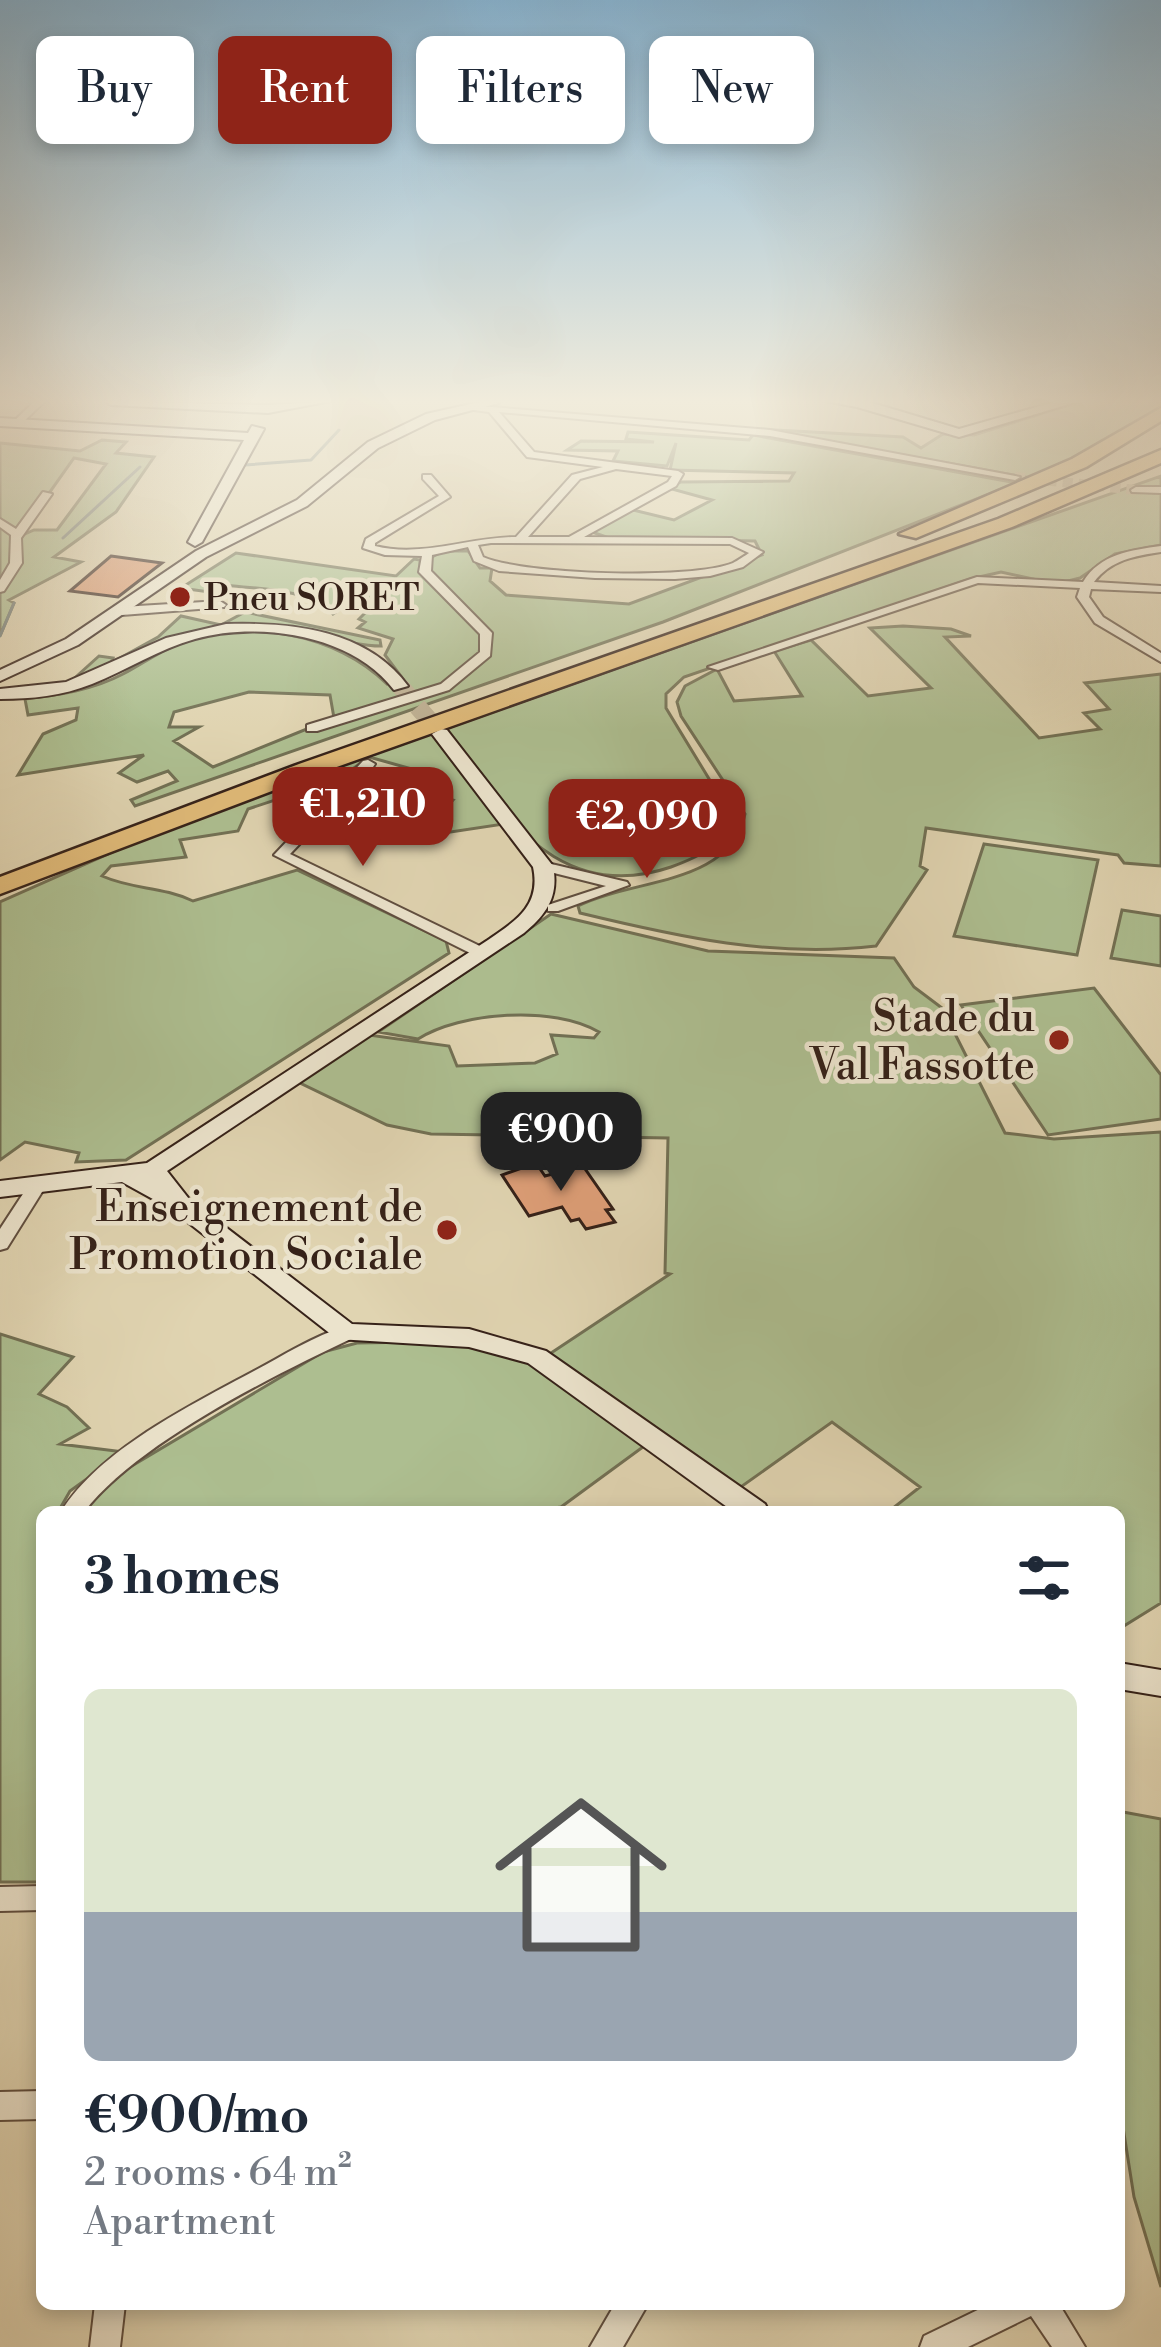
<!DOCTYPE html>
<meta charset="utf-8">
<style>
:root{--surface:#fff;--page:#f2f2f3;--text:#1f2937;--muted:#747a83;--accent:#8f2418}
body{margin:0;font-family:"Libre Bodoni",serif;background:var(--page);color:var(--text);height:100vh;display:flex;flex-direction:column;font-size:45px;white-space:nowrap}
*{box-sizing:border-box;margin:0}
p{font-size:39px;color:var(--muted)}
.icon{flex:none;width:66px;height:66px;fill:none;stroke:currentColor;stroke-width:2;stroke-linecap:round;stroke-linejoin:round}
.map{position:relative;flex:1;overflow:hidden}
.side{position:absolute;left:36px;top:1506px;width:1089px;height:804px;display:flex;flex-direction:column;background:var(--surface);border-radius:18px;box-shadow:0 6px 18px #0003}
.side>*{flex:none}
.hud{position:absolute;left:36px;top:36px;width:1089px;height:108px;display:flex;gap:24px}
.price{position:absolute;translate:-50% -102px;padding:0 27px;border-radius:24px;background:var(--accent);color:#fff;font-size:39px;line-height:78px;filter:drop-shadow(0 3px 6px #0008)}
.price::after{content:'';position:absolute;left:50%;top:72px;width:36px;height:27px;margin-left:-18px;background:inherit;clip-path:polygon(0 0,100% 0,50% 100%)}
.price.current{background:#222;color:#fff}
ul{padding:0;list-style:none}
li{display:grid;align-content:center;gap:24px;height:636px;padding:0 48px}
li span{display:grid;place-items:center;height:372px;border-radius:18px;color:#555}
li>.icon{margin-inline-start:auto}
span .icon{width:216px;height:216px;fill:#fffc;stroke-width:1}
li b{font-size:51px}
h2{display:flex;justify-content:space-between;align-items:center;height:144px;padding:0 48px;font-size:51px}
.tag{padding:0 42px;border-radius:18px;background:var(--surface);box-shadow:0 6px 18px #0003;font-size:42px;line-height:108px}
.tag.current{background:var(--accent);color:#fff}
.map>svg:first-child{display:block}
.green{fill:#adbe90;stroke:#727054;stroke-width:3;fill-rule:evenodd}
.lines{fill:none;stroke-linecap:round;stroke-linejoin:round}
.stream{stroke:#707b77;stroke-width:3}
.building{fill:#dd9e77;stroke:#362219;stroke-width:3}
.street-tunnel{stroke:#beb093;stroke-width:10;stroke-dasharray:10 6;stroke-linecap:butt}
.secondary-tunnel{stroke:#beb093;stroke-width:18;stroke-dasharray:18 9;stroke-linecap:butt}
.street-casing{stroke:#604e3f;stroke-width:4}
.secondary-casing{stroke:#362219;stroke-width:4}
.highway-casing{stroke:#362219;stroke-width:5}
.street{fill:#ebe3cc;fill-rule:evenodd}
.secondary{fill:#ebe3cc;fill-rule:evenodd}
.highway{fill:#e0ba78;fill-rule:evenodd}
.poi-dot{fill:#8f2418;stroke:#ebe3cc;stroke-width:4.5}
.labels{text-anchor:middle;stroke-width:9;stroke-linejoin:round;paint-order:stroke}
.far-poi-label{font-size:36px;fill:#362219;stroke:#ebe3cc;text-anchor:start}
.poi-label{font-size:42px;fill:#362219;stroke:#ebe3cc;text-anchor:end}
</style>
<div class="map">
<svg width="1161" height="2347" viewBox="0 0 1161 2347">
<rect width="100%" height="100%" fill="#e0d4b1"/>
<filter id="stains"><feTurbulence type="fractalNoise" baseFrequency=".00167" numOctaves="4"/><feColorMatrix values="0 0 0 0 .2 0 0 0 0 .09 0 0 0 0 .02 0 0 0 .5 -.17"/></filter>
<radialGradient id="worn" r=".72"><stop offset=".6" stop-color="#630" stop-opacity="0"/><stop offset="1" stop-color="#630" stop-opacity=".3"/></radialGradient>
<path class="green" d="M1082 401H1161V406L1098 448 1031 478 759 429 903 437 921 448 943 434 974 435Z
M628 432 749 440 753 435 1017 483 663 622 135 806 131 800 177 781 168 771 137 782 119 773 144 755 18 775 43 734 76 720 78 708 28 715 25 699C59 695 93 690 123 674 142 664 160 651 180 643 247 617 337 634 387 684L403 679 385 655 393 639 358 628 365 622 359 619 376 602 354 599 333 614C310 588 256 589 223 585L216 593 181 588 236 553 396 576 414 559 420 560V571L482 635 478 658 452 685C475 671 490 660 489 631L427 567 430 558 444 551H468L480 568H492L490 581 506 595 629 604 762 555 755 541 609 538 592 532 629 509 674 520 712 500 668 488 681 482 789 481 794 473 670 470 676 443 667 466 613 461 618 451 567 450 581 441 654 442 626 439ZM249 692 330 695 334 718 213 767 174 741 199 727H169L174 712Z
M102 440 126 442 116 453 154 457 116 512 54 557 81 562 9 600 14 603 0 636V443L80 451ZM74 458 106 464 57 530H34L18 537Z
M1161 476V487L1131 492 1161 493V545L1115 554 1080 578 1056 584 1001 572 970 579 684 677 666 694V708L731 815C721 847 701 856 671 867 557 906 503 810 435 737L504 824 444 833 427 829 453 800 403 787 419 771 369 757 339 779 248 809 238 831 180 840 186 857 111 866 102 876C134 890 161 886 193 901L297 870 446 941 449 953 126 1160 76 1162 79 1153 25 1142 0 1160V902L176 824Z
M245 612 380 640 381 646C350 646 314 631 281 627 202 616 138 652 68 684L99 656 113 658 111 663 158 637 181 616 221 625Z
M903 626 951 629 971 636 945 637 1039 738 1100 729 1084 713 1109 709 1085 683 1161 674V866L1124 863 1118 855 926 828 920 866 927 870 876 946C773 958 679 937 580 913L578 906C634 878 730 886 745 814L681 716 677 702 685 686 717 669 734 701 802 696 774 651 811 640 868 696 931 688 870 628Z
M984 844 1098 860 1077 955 954 936Z
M1122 910 1161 916V966L1111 958Z
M551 914 708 951 894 958 914 987 942 1008 1005 1133 1054 1139 1161 1132V1603L1119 1629V1512H888L920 1487 832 1422 738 1489 548 1355 670 1274 665 1273 668 1138 431 1134 387 1125 298 1082 369 1035 449 1046 457 1066 535 1063 557 1054 551 1035 594 1038 599 1032C554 1005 460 1012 418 1039L378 1032Z
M1094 988 1161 1075V1119L1048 1135 961 1005Z
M0 1334 73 1357 39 1394 67 1407 89 1428 60 1444 124 1452 70 1491 58 1512H42V1882H0Z
M416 1342 489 1346 536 1363 647 1444 561 1507 527 1512H80L120 1473 323 1352 357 1343Z
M1123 1812 1161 1819V2287L1134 2197 1119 2102Z"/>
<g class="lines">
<path class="stream" d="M245 465 311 460 339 430
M63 538 140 467
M0 636 14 603"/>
</g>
<path class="building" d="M111 556 162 563 118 597 70 591Z
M536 1163 545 1176 583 1166 613 1209 606 1210 615 1222 586 1229 579 1219 571 1221 562 1207 529 1216 502 1175Z"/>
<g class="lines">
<path class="street-tunnel" d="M1015 477 1136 490"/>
<path class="secondary-tunnel" d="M400 686 441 734"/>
<defs>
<path id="street" d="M35 401H45L20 425H14V421Z
M466 405 770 430 1020 477 1015 480 770 436 499 412 534 452 678 471 683 474 676 486 584 537 732 538 763 552 743 567 710 576 675 579 595 578 499 571 474 561 468 547 432 555 431 571 492 633 490 656 449 690 317 731H307V725L441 684 480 652V634L419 572 422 556 385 555 363 548 366 539 439 496 423 479V475H431L450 497 375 543V546C422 558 469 537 516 537L572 475 603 467 527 457 489 412 466 409ZM616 469 672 476 668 482 569 537H528L580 479ZM491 543 730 544 749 553C746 555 737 561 733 563 691 580 524 575 483 557L478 545Z
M1136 487H1161V493L1132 492 1131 490Z
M43 492 52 494 21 538 22 563 4 591 0 592V580L10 563 11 535 0 527V519L16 529Z
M1161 546V552C1134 556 1111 560 1094 582L1161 586V592L1091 589 1089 597 1103 617 1161 653V662L1095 623 1077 597 1080 588 978 583 718 670 708 667 977 577 1083 582C1100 554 1131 550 1161 546Z
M220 601 226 605 224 607 122 615 116 611 122 607Z
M368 760 375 764 373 767 290 854 488 950 490 953 488 956H476L274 855 363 761Z
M543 862 627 882 629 885 558 911H548V905L606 886 538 869V863Z
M38 1178 47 1184 7 1248 0 1250V1229L32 1180Z
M346 1326 353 1328 356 1333 353 1338C274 1375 137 1443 84 1512H61C99 1450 191 1405 254 1371 284 1355 314 1336 346 1326Z
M42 1886V1910L0 1911V1887Z
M42 2091V2119L0 2120V2092Z
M95 2304H125L120 2347H90Z
M615 2304H648L623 2347H590Z
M990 2304H1059L1085 2347H1052L1031 2316 968 2347H920L924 2336Z"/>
<path id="secondary" d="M105 401 268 405 331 401 268 413 111 405Z
M484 401 499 403 435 420 378 448 307 506 206 557 78 645 0 681V670L66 639 196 551 297 500 368 442 426 414Z
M825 401H866L959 429 1058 401H1079L959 437 857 407Z
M0 418 248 433 252 426 264 429 202 542 195 546 188 542 244 440 0 426Z
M226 624C292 622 367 630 408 686L394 690C352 635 260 621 195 639 159 649 127 670 92 684 62 696 32 699 0 699V689L66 682 166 638Z
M441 729 447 730 553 866C559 896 547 914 524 933L167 1171 189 1199 352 1324 469 1329 546 1351 765 1504 769 1512H734L528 1363 469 1347 337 1339 171 1209 122 1182 0 1197V1181L147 1163 488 940C517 920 541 905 533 867L432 734Z
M1119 1663 1161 1670V1696L1119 1689Z"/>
<path id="highway" d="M1161 408V421L1086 467 916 538 899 534 1072 459Z
M1161 450V463L1012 527 317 774 0 894V877L299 764 998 519Z"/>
</defs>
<use href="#street" class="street-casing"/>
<use href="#secondary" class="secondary-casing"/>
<use href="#highway" class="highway-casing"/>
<use href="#street" class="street"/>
<use href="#secondary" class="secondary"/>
<use href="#highway" class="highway"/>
</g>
<linearGradient id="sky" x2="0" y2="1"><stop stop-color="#87b5d4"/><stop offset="0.55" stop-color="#f1ecdc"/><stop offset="1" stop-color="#f1ecdc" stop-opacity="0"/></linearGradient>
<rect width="1161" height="730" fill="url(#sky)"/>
<g class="poi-dot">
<circle cx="180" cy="597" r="12"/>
<circle cx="1059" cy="1040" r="12"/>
<circle cx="447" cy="1230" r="12"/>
</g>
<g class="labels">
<g class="far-poi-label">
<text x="204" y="610">Pneu SORET</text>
</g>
<g class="poi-label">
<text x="1035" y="1031">Stade du<tspan x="1035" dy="48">Val Fassotte</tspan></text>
<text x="423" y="1221">Enseignement de<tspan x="423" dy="48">Promotion Sociale</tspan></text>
</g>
</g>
<rect width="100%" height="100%" filter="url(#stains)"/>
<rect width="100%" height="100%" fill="url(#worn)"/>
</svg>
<b class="price" style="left:363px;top:869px">€1,210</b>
<b class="price" style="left:647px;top:881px">€2,090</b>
<b class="price current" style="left:561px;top:1194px">€900</b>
<div class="hud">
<a class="tag">Buy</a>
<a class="tag current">Rent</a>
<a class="tag">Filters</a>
<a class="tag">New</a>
</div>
<section class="side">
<h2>3 homes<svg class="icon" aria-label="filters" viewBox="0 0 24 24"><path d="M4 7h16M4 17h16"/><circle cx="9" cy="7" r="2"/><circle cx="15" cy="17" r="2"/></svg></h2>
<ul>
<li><span style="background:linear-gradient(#dfe7d0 60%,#9aa5b1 0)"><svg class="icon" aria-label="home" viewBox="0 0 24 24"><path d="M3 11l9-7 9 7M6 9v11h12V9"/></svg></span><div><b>€900/mo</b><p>2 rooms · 64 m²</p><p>Apartment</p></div></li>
</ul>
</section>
</div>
